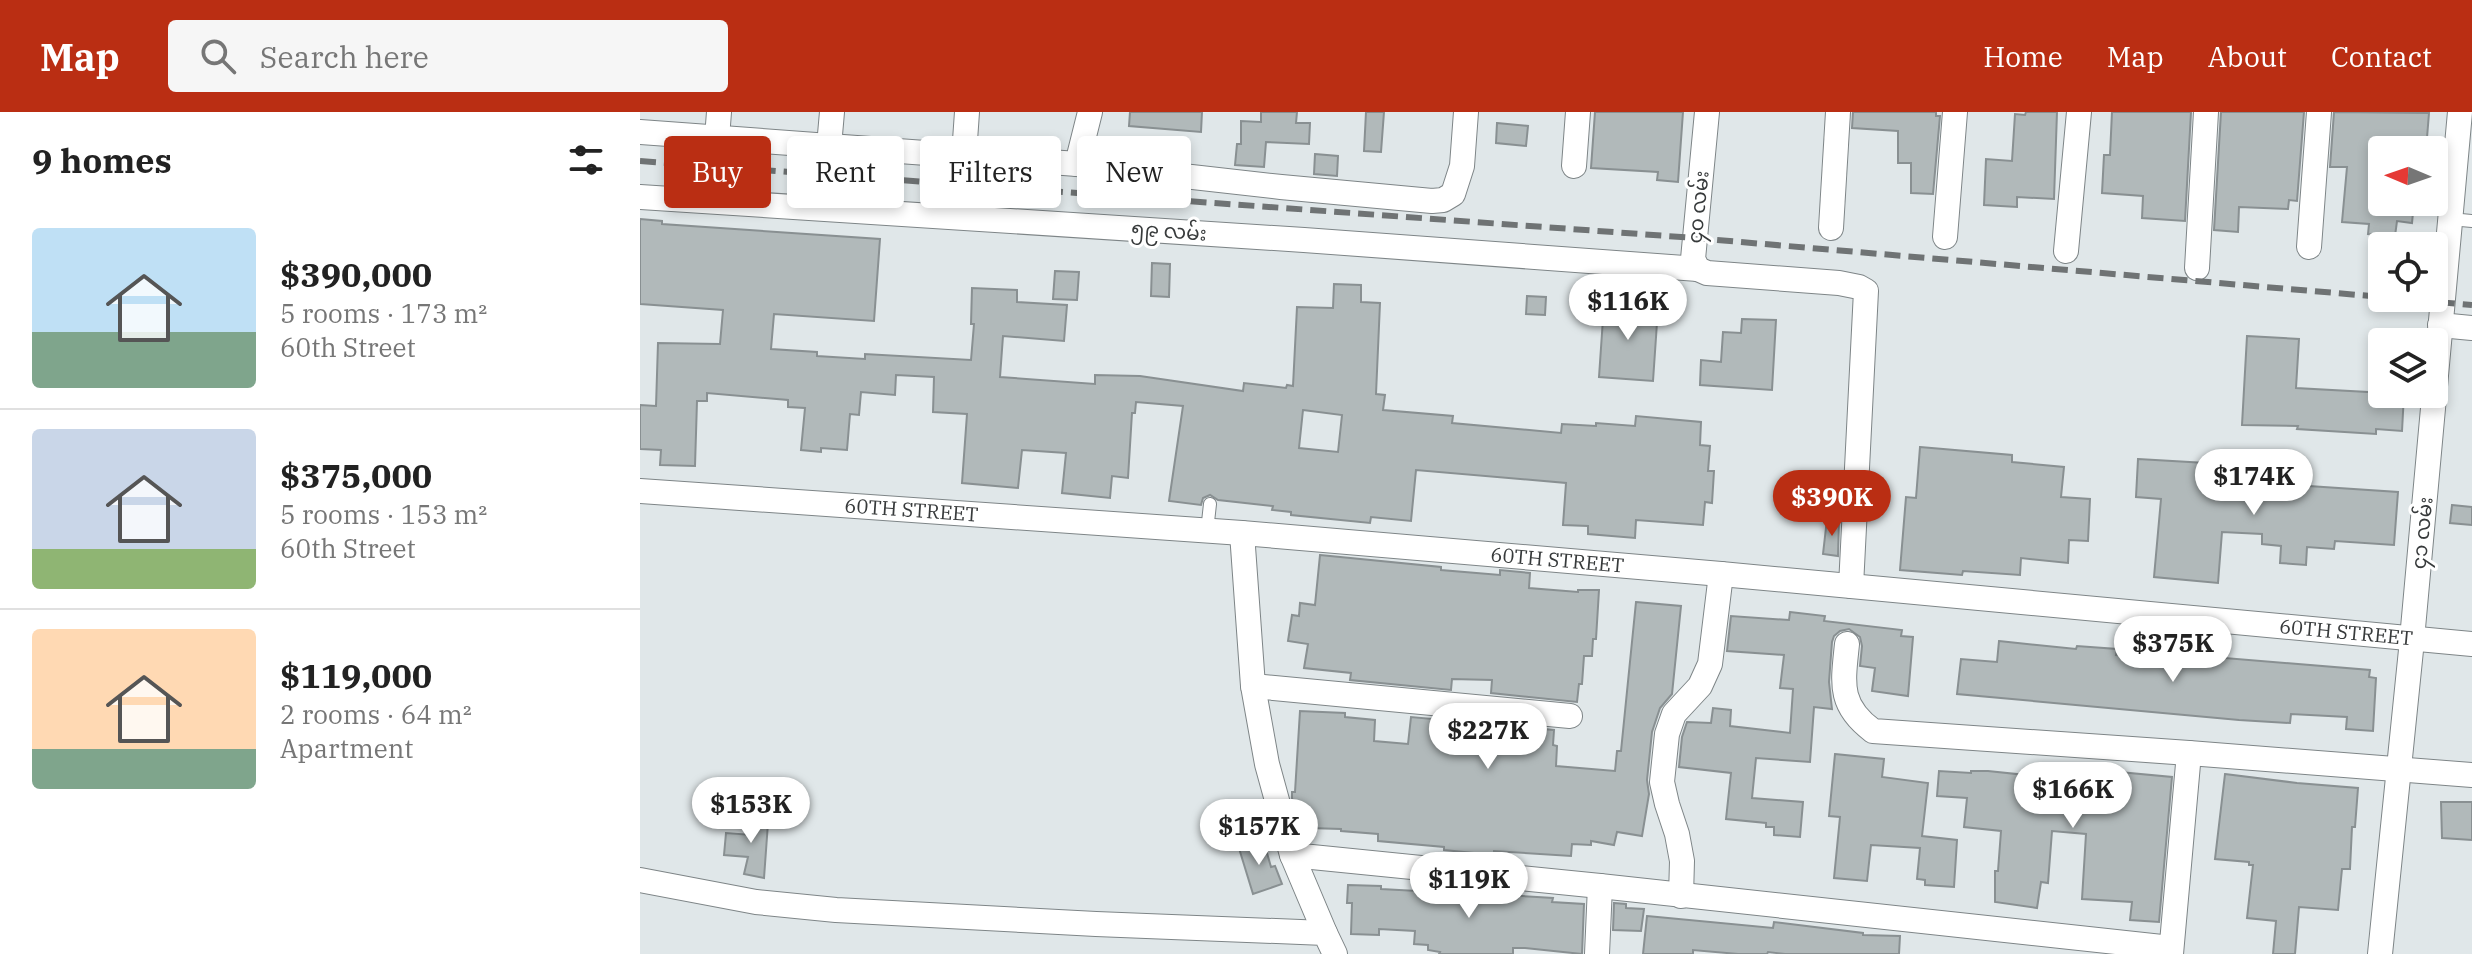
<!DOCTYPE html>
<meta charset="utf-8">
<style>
:root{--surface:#fff;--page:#f6f6f6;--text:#222;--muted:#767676;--line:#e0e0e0;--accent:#ba2e13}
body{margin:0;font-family:"IBM Plex Serif","Noto Sans Myanmar",serif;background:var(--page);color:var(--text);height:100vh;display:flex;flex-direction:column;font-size:30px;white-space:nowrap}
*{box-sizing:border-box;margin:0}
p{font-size:26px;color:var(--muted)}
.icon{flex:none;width:44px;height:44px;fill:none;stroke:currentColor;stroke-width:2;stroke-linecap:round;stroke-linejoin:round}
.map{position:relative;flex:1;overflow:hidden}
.panel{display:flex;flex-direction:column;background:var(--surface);width:640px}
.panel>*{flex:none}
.banner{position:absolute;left:24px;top:24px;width:760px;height:72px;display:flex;gap:16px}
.needle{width:52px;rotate:272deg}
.tools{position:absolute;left:1728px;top:24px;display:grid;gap:16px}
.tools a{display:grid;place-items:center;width:80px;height:80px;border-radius:8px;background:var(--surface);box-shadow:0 4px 12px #0003;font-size:40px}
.price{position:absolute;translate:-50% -68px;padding:0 18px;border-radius:28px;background:#fff;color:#222;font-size:26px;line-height:52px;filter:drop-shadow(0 2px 4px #0008)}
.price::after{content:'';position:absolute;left:50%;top:48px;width:24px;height:18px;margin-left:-12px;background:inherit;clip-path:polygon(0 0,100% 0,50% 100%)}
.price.on{background:var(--accent);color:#fff}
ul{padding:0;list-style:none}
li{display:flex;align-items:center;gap:24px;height:200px;padding:0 32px}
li+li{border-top:2px solid var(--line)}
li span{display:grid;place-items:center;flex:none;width:224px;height:160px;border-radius:8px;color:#555}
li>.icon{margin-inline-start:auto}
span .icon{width:96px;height:96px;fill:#fffc;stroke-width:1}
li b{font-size:34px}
h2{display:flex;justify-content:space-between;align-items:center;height:96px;padding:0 32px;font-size:34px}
.tag{padding:0 28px;border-radius:8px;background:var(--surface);box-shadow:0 4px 12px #0003;font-size:28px;line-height:72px}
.tag.on{background:var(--accent);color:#fff}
header{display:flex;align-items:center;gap:48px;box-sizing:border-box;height:112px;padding:0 40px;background:var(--accent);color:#fff}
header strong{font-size:38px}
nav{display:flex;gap:44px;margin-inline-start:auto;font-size:28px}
.search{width:560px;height:72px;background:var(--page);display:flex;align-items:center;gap:20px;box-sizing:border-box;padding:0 28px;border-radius:8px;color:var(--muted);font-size:30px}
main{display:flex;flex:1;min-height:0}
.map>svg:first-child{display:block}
.building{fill:#b1b9ba;stroke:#899092;stroke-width:2;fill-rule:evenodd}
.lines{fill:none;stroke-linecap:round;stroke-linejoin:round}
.lane-casing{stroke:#7e8587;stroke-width:14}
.street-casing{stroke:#7e8587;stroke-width:26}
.lane{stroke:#fff;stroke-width:12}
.street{stroke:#fff;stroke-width:24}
.rail{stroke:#6f7374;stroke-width:6;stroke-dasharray:16 8;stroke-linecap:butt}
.labels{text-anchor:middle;stroke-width:6;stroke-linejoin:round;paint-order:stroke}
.street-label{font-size:20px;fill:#373a3b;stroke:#fff}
</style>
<header>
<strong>Map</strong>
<div class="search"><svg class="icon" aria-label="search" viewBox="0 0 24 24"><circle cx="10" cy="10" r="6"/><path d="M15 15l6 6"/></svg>Search here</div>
<nav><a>Home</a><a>Map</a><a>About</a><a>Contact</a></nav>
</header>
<main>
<section class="panel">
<h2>9 homes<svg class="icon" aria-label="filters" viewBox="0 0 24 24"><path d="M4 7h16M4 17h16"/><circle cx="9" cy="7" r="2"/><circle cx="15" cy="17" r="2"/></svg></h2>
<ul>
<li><span style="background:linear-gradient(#bfe0f5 65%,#7fa58c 0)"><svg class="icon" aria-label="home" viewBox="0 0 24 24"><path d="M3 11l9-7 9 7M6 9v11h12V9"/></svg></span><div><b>$390,000</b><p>5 rooms · 173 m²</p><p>60th Street</p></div></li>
<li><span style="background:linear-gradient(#c9d6e8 75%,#8fb573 0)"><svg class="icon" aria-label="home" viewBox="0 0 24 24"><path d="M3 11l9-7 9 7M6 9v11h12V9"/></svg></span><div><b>$375,000</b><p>5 rooms · 153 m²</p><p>60th Street</p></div></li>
<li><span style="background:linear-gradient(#ffd9b3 75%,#7fa58c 0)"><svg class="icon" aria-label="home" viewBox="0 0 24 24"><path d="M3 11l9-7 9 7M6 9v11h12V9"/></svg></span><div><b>$119,000</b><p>2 rooms · 64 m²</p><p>Apartment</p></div></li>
</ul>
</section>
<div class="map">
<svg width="1832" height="842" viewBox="0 0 1832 842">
<rect width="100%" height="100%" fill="#e0e7e9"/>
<path class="building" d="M490 0H562L561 20 489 14Z
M621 0H657L656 11H670L669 32 626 30 624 55 595 53 597 32H601V9L621 10Z
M726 0H744L741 40 724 39Z
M955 0H1043L1038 70 1017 68 1018 60 951 56Z
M1213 0H1296V4H1300L1293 82 1271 81V51H1258V19L1212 16Z
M1386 0H1417L1414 87 1377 85V95L1344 93 1346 47 1372 49 1375 2 1385 3Z
M1472 0H1551L1545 109 1502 106 1503 84 1462 81 1464 43H1470Z
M1581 0H1664L1657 89 1649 88 1648 97 1599 95 1598 120 1574 118Z
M1694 0 1789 1 1786 38H1742V90H1774L1772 111 1757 109 1755 124 1728 122 1729 112 1702 110 1707 55H1690Z
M857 11 888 14 886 34 856 31Z
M675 42 698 44 697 64 674 62Z
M0 107 22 109V112L240 127 234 209 134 202 131 237 177 240V244L225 247V242L331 248 334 212H331L332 176 377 178V190L427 193 424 229 363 224 360 265 455 272V263L500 264 603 279 604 271 646 276 647 273 653 274 657 195 693 196 694 172 721 173V190L740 191 736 282 745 283 743 298 813 304 812 311 921 321 922 312 956 314V311L995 314 996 304 1061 310 1060 333 1070 334 1068 359H1074L1072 391 1065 390 1063 413 996 408 995 426 948 422V414L923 413 926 371 776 358 771 409 731 405 730 411 651 403V400L632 398 633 394 578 388 570 383 563 386 561 393 529 389 543 294 496 290 495 301H492L488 366 472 364 470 386 422 381 426 341 382 338 378 376 322 371 327 302 293 300 294 265 256 263 255 283 221 280 219 303 210 302 207 338 181 336V340L161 338 165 296 148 295V288L67 281V289H57L55 354 20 353 21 338 0 337V293L16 294 18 231 80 232 83 198 0 192ZM663 298 702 303 698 340 659 336Z
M512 151 530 152 529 185 511 184Z
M415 159 439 160 437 188 413 187Z
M887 184 906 185 905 203 886 202Z
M964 192 1018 196 1013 269 959 265Z
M1102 207 1136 208 1132 278 1060 273 1061 248 1081 250 1083 220 1101 221Z
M1607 224 1659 227 1656 276 1764 282 1762 319 1736 317V322L1657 317 1658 314 1602 313Z
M1280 335 1372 343V350L1424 355 1421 385 1450 387 1448 429 1429 428 1428 451 1381 446 1380 463 1323 459 1322 463 1260 458 1266 385 1276 386Z
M1498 347 1566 351 1565 367 1758 380 1754 433 1695 429 1694 437 1667 435 1666 453 1640 451 1641 434 1622 432V422L1582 420 1578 471 1514 465 1521 387 1496 385Z
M1812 393 1832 395V413L1810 411Z
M1187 407 1199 408 1198 444 1183 442Z
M680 443 801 455V458L860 463V458L890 461 889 476 938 480V478H959L956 527H953L952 544H944L942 572H939L937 590 851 581 852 568 812 567 811 578 710 568 711 561 664 556 668 532 648 529 652 503 659 504 660 491 675 493Z
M996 490 1041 494 1032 582 1020 596 1012 620 1007 668 1009 682 1002 724 977 720 974 733 951 729V733L932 732 931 744 854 739V743L804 738V735L738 729V722L701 719V717L669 716V705L657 704 652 686V680H655L660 599 705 601V605L735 608 734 629 768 632 771 605 914 618 913 633 917 634 916 654 975 659 977 639H981Z
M1150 500 1185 504 1184 509 1262 518 1261 524 1273 525 1268 584 1232 579 1235 556 1220 554 1222 534 1220 525 1209 517 1200 519 1194 524 1192 530 1189 570 1192 597 1174 595 1170 650 1116 646 1112 686 1163 690 1160 725 1134 723V715H1126V711L1086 707 1091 661 1039 655 1042 625 1047 610 1071 611 1073 596 1091 598 1090 614 1150 621 1153 577 1140 576 1144 543 1087 539 1091 504 1149 508Z
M1359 529 1436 537 1437 534 1477 537 1476 543 1525 548V541L1730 558 1729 565 1736 566 1733 619 1706 617 1707 605 1651 602 1650 611 1599 608 1317 582 1321 547 1357 550Z
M1195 642 1244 647 1242 665 1288 671 1282 724 1317 728 1314 775 1285 773V768L1277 767 1280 736 1231 733 1227 769 1194 766 1200 705 1189 704Z
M1415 654 1532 665 1519 810 1490 808 1492 790 1442 787 1446 722 1412 719 1408 771 1401 770 1397 796 1355 790V759H1358L1361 719 1324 715 1327 686 1297 684 1299 659 1331 661V659H1348L1414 666Z
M1585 662 1657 671 1718 676 1715 715H1712L1710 757H1702L1698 798 1659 795 1655 842H1633L1636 809 1607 806 1613 753H1609V750L1575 747Z
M1801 690H1832V728L1802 726Z
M118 696 129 697 124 766 104 762 108 745 84 743 86 721 112 723Z
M623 727 631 755 635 754 642 772 613 782 598 733Z
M708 773 741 774V777L777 779V777L897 785 913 786 912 790 944 792 942 842 885 836H873V842H799L800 840 788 838V833L774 832 775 819 739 817V823L711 822 712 791H707Z
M974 791 986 792V796L1004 797 1001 819 973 818Z
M1007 804 1133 816 1134 810 1223 821V823L1260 824 1259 842H1145L1128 840 1127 842H1098L1053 838V842H1003Z"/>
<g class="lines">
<defs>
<path id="lane" d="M1810 107 1832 109
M567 419 570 392"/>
<g id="street">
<path d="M1067 0 1053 147 1058 157 1067 161 1199 171 1219 175 1226 179 1211 474"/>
<path d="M0 20 437 52 641 75 792 89 803 88 813 82 822 54 826 0"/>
<path d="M77 26 79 0"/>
<path d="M189 34 192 0"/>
<path d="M324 43 327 0"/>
<path d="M437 52 450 0"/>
<path d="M934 54 938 0"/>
<path d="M0 85 664 128 1058 157"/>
<path d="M1191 116 1198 0"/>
<path d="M1305 125 1315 0"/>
<path d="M1669 135 1679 0"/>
<path d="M1426 139 1439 0"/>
<path d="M1557 156 1566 0"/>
<path d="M1800 213 1832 216"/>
<path id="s1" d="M0 379 602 421 1081 462 1832 532"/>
<path d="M602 421 613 574 627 652 652 743 960 774 1531 836"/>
<path d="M1207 532C1203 571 1198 593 1233 619L1549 641 1832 663"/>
<path d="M613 574 930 604"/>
<path d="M652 743 685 821"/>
<path d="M0 768 116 790 196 798 456 812 685 821 695 842"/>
<path d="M1041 784 1042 749 1037 722 1027 692 1022 670 1027 622 1034 602 1060 574 1070 552 1081 462"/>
<path d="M957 842 960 774"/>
<path d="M1531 842 1549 641"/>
<path d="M1740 842 1771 538 1820 0"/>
</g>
</defs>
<use href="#lane" class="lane-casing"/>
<use href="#street" class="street-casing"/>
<use href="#lane" class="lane"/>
<use href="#street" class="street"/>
<path class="rail" d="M0 49 1054 126 1742 185
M1751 186 1832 193"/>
</g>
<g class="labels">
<g class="street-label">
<text transform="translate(1058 95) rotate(-84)" y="7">၄၀ လမ်း</text>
<text transform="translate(529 119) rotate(4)" y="7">၅၉ လမ်း</text>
<text dy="7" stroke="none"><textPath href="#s1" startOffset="272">60TH STREET</textPath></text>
<text transform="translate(1782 421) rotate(-84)" y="7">၄၁ လမ်း</text>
<text dy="7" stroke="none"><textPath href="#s1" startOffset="920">60TH STREET</textPath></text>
<text dy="7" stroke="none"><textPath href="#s1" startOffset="1712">60TH STREET</textPath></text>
</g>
</g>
</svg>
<div class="tools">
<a><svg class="needle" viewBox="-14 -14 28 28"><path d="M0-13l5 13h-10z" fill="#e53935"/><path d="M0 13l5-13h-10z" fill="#767676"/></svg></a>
<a><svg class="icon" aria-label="locate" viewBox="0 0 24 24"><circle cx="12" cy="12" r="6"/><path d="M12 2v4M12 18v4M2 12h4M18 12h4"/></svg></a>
<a><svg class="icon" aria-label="layers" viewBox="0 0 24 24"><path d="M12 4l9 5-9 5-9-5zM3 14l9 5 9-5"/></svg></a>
</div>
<b class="price" style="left:988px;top:230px">$116K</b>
<b class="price" style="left:1614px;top:405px">$174K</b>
<b class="price on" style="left:1192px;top:426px">$390K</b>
<b class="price" style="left:1533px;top:572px">$375K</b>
<b class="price" style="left:848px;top:659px">$227K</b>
<b class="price" style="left:1433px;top:718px">$166K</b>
<b class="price" style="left:111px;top:733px">$153K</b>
<b class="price" style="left:619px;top:755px">$157K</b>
<b class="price" style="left:829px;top:808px">$119K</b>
<div class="banner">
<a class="tag on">Buy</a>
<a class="tag">Rent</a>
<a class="tag">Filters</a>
<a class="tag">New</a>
</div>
</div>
</main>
